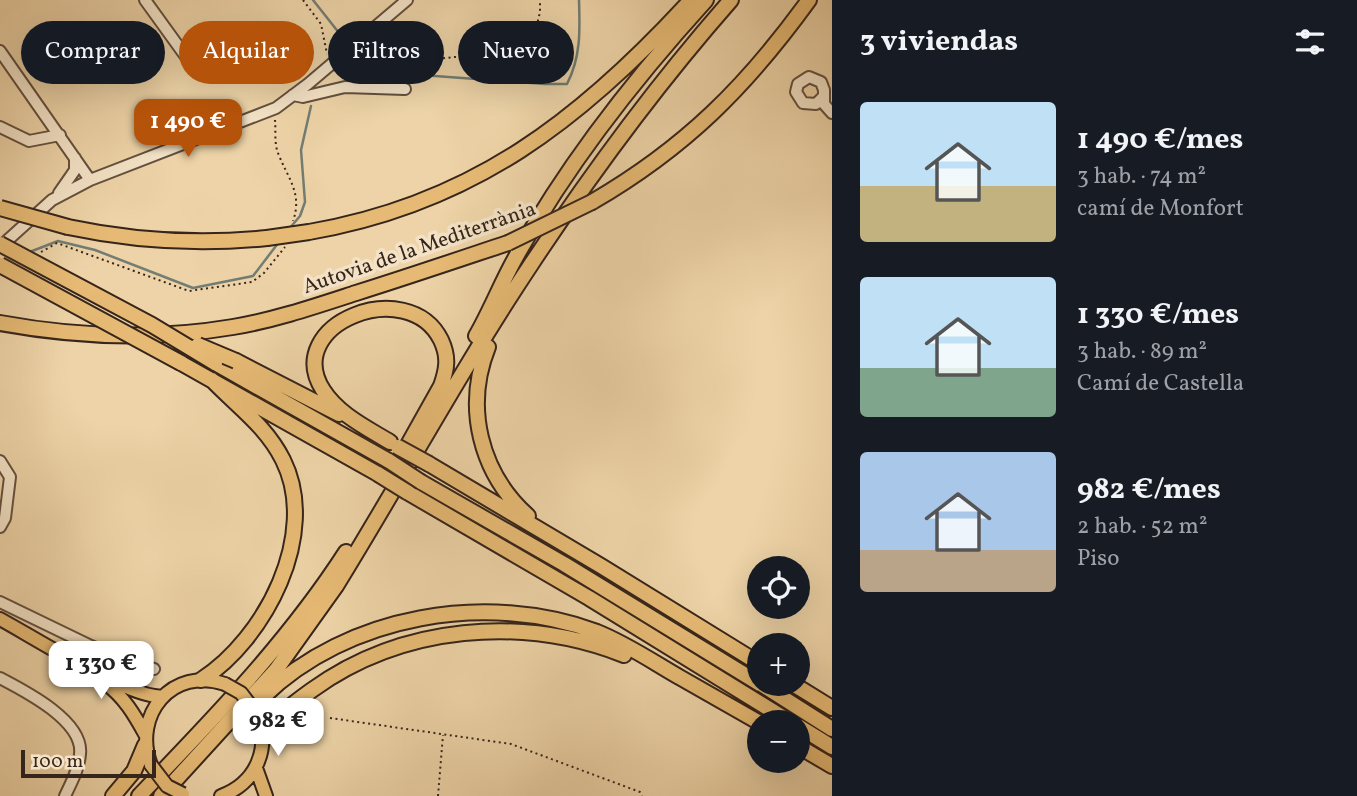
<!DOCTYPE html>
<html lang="es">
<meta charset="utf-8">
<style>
:root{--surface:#171b24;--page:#242831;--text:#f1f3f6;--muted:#9ea1a6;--accent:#b45309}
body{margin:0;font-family:Vollkorn,serif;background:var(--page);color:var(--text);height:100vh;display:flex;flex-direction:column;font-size:26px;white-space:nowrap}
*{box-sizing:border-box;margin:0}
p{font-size:23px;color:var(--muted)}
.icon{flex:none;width:38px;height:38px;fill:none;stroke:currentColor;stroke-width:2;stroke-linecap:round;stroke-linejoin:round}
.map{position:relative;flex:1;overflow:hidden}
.panel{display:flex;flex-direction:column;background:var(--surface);width:525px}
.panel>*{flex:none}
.hud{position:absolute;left:21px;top:21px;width:665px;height:63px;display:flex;gap:14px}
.tools{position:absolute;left:747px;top:556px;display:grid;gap:14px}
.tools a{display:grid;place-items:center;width:63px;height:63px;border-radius:50%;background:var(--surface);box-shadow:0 7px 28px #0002;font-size:35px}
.scale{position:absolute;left:21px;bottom:18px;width:135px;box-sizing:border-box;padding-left:7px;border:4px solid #36251b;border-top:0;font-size:19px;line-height:24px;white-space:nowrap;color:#36251b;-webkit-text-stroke:5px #f3e2c6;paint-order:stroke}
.price{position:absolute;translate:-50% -60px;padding:0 16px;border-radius:14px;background:#fff;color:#222;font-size:23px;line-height:46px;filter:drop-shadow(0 2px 4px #0008)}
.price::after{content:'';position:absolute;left:50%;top:42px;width:21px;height:16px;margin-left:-10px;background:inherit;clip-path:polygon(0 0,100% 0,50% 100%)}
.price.current{background:var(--accent);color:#fff}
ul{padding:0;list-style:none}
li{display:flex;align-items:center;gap:21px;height:175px;padding:0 28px}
li span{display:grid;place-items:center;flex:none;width:196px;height:140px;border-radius:7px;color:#555}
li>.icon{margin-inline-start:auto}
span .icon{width:84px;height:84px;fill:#fffc;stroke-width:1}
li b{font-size:30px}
h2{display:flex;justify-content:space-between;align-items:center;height:84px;padding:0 28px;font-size:30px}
.tag{padding:0 24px;border-radius:32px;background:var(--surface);box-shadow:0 7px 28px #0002;font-size:24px;line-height:63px}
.tag.current{background:var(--accent);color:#fff}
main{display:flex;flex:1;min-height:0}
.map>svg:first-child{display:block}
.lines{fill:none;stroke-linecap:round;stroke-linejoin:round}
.stream{stroke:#727d73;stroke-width:2.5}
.minor-casing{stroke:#64503e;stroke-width:14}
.major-casing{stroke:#36251b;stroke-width:16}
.highway-casing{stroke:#36251b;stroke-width:18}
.path{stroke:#36251b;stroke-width:2;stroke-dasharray:2 3.5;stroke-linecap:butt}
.minor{stroke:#f3e2c6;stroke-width:10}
.major{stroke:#e6ba74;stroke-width:12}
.highway{stroke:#e6ba74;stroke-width:14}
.major-bridge-casing{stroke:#36251b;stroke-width:16;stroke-linecap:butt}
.highway-bridge-casing{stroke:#36251b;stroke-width:18;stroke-linecap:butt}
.major-bridge{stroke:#e6ba74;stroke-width:12}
.highway-bridge{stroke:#e6ba74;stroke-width:14}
.labels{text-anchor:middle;stroke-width:7;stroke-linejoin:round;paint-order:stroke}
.street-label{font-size:21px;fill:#36251b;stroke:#f3e2c6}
</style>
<main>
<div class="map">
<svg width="832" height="796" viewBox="0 0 832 796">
<rect width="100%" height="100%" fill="#edd3a7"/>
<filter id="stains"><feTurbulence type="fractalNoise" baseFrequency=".00286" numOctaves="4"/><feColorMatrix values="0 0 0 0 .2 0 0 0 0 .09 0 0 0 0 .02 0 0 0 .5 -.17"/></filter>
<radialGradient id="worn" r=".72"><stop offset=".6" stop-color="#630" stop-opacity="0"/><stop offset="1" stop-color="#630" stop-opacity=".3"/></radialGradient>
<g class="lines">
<path class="stream" d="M313 0 347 43
M354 69 355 54
M350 77 353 70 545 84H567C581 57 580 30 579 0
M289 229 300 216 305 202 301 150 311 106
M27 253 58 241 95 250 193 288 253 276 279 242"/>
<defs>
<path id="minor" d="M145 0 197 72
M0 51 90 180
M293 95 303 97 345 87 405 89
M822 98 816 104 803 103 796 92 798 84 809 77 821 82 824 90V104L832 113
M0 127 29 141 60 135
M59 193 75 170V158
M0 247 52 200 90 180 276 108 308 84 407 0
M0 461 10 477 5 518 0 527
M0 602 91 646 119 658 154 669
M0 678C25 691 84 721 80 754 79 769 71 783 65 796"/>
<path id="major" d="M0 619C30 635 135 702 164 696
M105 683C124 697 134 714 145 734
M151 765C132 715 172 666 225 684
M256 768 266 796
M221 796C256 783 271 749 257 714"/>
<path id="highway" d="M592 202C685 148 746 87 809 0
M68 227C134 241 199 245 267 238
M309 232C473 204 582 119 691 0
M0 323C76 337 156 340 233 327 275 320 316 306 356 293 407 277 457 260 508 243
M476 336C491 310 502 281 517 255 568 163 636 77 706 0
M488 347C464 407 480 473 528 516
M236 361 339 414
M181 363 378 474
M215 363 389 461
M390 442C367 428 338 414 323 390 281 324 408 274 441 340 449 357 447 369 441 386L390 477
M429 464 601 566 760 664
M421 482 564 564 760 684
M407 492 589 598 792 723
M201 680C265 639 320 534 283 460 266 426 238 407 212 380
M761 684 832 729
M793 684 832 708
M263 697C347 615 487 591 597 632 627 644 653 662 681 678 707 693 734 708 760 723
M798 726 832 747
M263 738C273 718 294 703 312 690 402 625 522 615 624 655
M798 746 832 766
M113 796 134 771 145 745
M139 796C213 719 288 642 346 552
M161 796 276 670 336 586C402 479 462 368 532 263 593 171 658 83 731 0"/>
</defs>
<use href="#minor" class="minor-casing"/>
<use href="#major" class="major-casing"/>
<use href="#highway" class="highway-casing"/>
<path class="path" d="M303 0 321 24 327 54
M373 43 384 56 409 62 510 51 535 33 540 12V0
M275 120C276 130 274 143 278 153 287 177 303 193 293 221
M41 252 57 243 189 291 252 282 264 273 285 247
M330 718 511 744 640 792 642 796
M438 796 443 735"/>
<use href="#minor" class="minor"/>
<use href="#major" class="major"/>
<use href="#highway" class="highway"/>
<defs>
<path id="major-bridge" d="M225 684 241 693 257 714
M151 765 167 786 183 794"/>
<path id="highway-bridge" d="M0 208 68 227
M267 238 309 232
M508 243 592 202
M0 244 152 325 215 363
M0 265 181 363
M198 345 236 361
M398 447 429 464
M389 461 421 482
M378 474 407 492"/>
</defs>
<use href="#major-bridge" class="major-bridge-casing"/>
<use href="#highway-bridge" class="highway-bridge-casing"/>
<use href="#major-bridge" class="major-bridge"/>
<use href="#highway-bridge" class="highway-bridge"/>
</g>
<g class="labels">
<g class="street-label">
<text transform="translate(419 247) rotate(-19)" y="7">Autovia de la Mediterrània</text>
</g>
</g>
<rect width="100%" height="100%" filter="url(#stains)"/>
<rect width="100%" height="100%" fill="url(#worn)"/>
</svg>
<div class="tools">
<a><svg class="icon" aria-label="locate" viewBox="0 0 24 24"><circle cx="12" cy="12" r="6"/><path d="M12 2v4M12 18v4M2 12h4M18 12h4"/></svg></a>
<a>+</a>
<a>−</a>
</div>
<div class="scale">100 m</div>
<b class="price current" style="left:188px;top:159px">1 490 €</b>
<b class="price" style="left:101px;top:701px">1 330 €</b>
<b class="price" style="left:278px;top:758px">982 €</b>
<div class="hud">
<a class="tag">Comprar</a>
<a class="tag current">Alquilar</a>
<a class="tag">Filtros</a>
<a class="tag">Nuevo</a>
</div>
</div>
<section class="panel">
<h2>3 viviendas<svg class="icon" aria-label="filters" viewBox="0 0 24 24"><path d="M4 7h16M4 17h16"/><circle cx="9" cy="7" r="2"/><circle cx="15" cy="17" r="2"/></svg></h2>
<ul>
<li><span style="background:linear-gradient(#bfe0f5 60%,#c2b280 0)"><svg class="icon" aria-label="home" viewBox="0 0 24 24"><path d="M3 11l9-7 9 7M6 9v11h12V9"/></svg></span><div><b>1 490 €/mes</b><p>3 hab. · 74 m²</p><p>camí de Monfort</p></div></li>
<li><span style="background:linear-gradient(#bfe0f5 65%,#7fa58c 0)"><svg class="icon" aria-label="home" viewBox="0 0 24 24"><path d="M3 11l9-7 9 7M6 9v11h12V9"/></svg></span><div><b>1 330 €/mes</b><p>3 hab. · 89 m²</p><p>Camí de Castella</p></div></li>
<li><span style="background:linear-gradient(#a9c7e8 70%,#b9a48a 0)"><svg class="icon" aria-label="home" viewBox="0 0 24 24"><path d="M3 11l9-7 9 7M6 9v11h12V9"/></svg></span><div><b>982 €/mes</b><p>2 hab. · 52 m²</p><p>Piso</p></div></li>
</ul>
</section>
</main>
